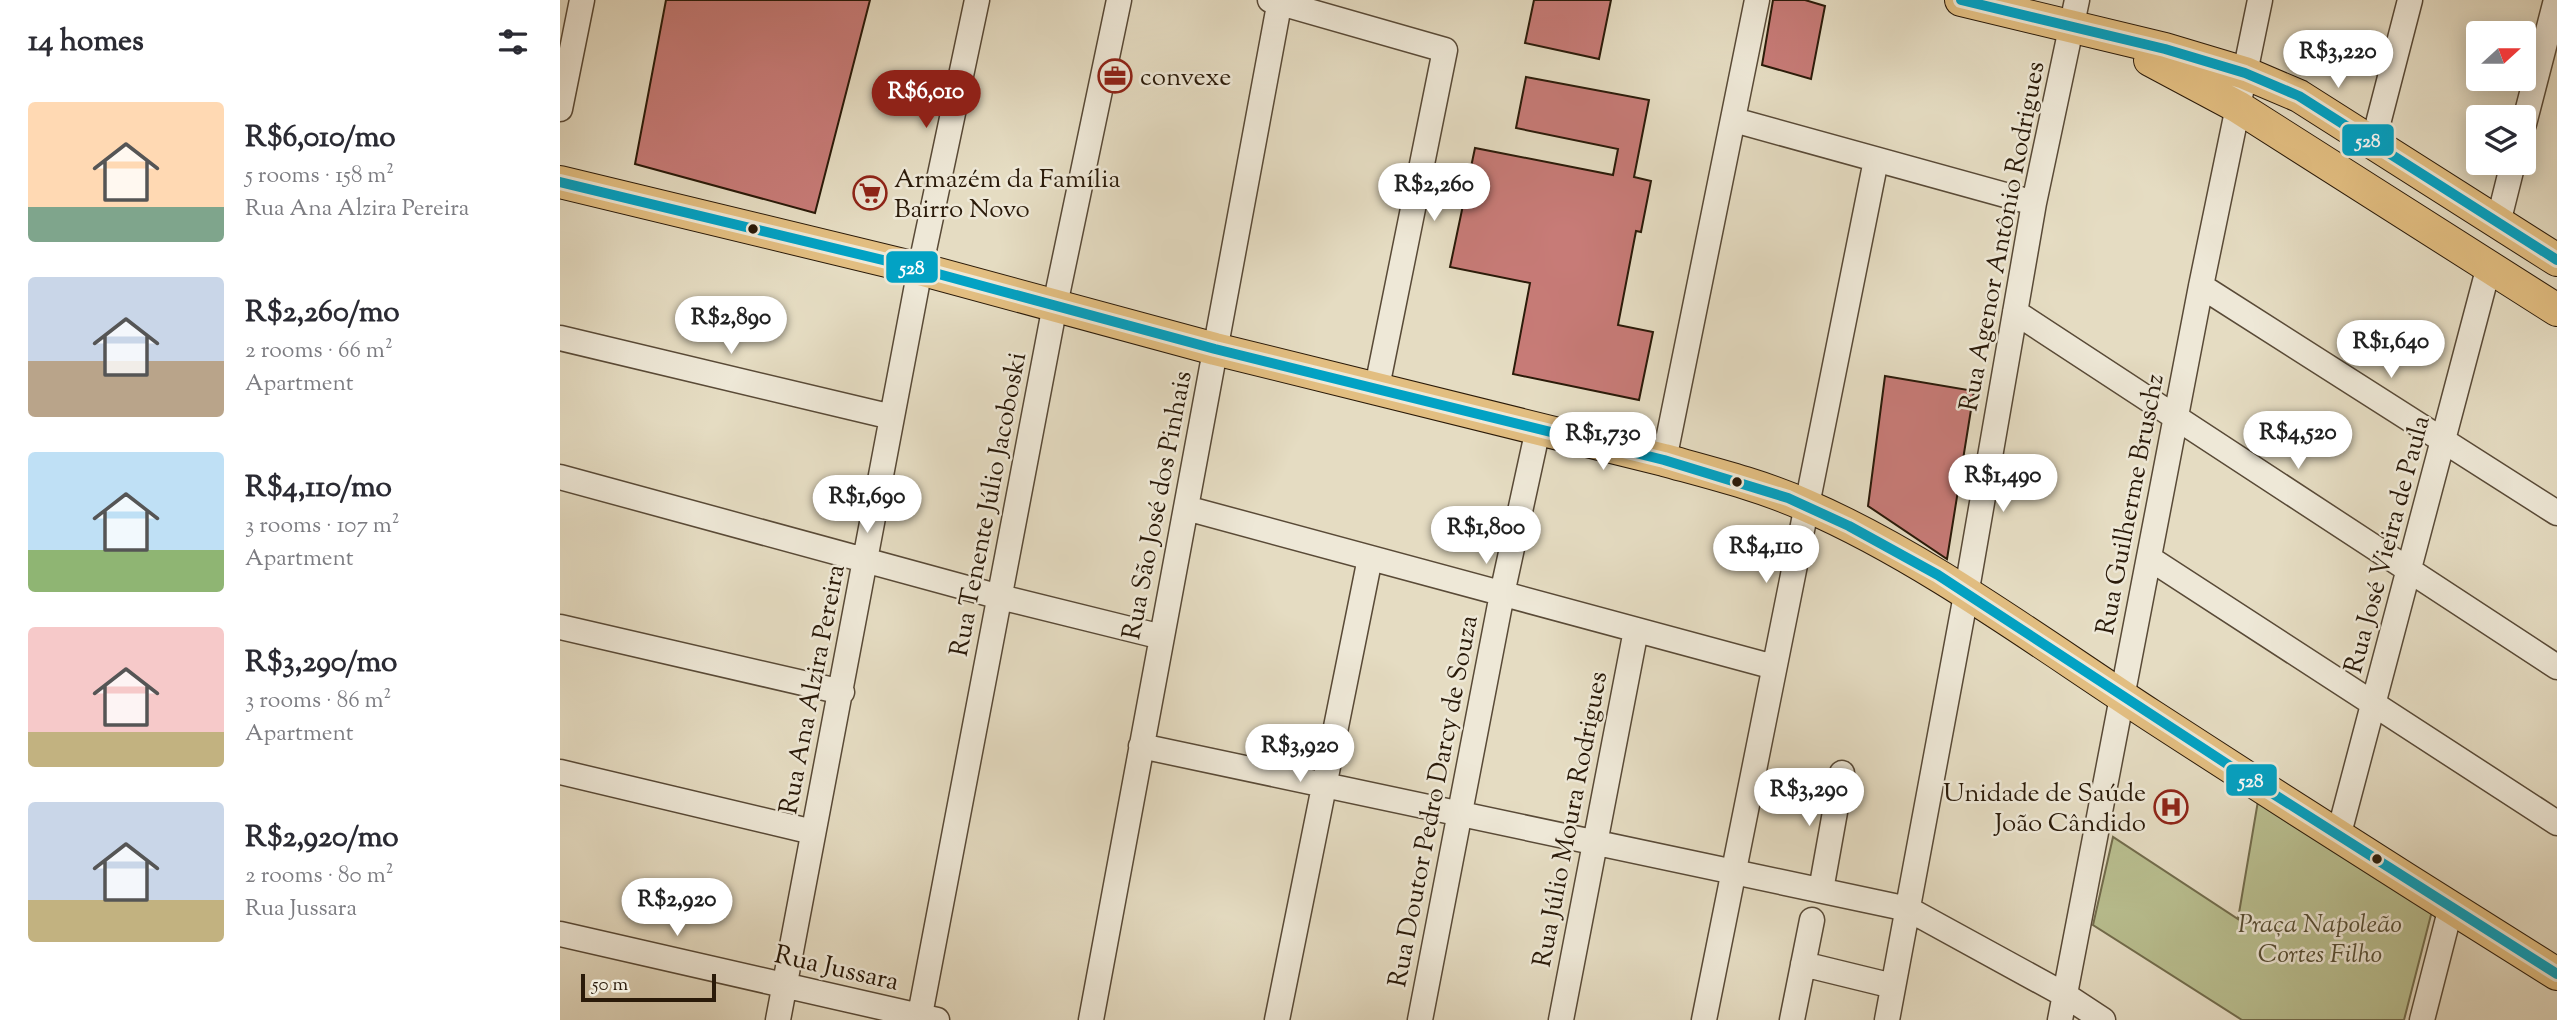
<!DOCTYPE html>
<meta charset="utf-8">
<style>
:root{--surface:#fff;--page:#f7f7f7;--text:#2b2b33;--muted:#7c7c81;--accent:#8f2418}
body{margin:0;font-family:"Sorts Mill Goudy",serif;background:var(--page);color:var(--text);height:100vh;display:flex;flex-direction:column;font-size:26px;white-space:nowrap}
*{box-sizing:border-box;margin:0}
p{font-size:23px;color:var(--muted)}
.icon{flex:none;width:38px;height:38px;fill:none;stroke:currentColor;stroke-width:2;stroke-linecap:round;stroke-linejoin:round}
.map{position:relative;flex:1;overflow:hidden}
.details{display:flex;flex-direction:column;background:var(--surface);width:560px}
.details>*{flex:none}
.needle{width:46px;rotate:69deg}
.buttons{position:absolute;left:1906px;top:21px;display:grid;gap:14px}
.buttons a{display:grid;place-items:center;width:70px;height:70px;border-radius:7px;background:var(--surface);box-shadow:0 4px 18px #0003;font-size:35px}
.scale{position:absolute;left:21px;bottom:18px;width:135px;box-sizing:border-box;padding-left:7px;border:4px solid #2a1a09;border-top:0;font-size:19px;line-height:24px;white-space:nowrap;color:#2a1a09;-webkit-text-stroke:5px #eee8d7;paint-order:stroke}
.price{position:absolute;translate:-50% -60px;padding:0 16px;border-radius:24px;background:#fff;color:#222;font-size:23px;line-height:46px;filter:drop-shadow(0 2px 4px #0008)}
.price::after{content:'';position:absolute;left:50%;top:42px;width:21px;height:16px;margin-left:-10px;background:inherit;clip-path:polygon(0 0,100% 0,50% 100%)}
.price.on{background:var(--accent);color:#fff}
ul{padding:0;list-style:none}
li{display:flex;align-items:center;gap:21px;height:175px;padding:0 28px}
li span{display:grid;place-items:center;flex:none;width:196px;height:140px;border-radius:7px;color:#555}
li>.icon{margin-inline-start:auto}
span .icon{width:84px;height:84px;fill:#fffc;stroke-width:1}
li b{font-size:30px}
h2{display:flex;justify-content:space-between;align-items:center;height:84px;padding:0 28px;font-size:30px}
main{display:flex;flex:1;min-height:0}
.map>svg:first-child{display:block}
.green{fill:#b9bf90;stroke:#726c4c;stroke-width:2}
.building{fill:#c77b77;stroke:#2a1a09;stroke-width:2}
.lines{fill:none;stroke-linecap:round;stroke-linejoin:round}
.minor-casing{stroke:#594a37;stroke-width:27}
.major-casing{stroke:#2a1a09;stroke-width:34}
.minor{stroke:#eee8d7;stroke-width:24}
.major{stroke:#e2be81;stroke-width:32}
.bus-1-casing{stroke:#eee8d7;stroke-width:16}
.bus-1{stroke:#02a2c4;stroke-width:10}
.bus-dot{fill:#2a1a09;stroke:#eee8d7;stroke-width:2.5}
.labels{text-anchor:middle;stroke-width:5;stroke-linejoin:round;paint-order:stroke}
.poi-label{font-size:26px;fill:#2a1a09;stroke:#eee8d7;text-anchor:start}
.street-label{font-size:26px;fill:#2a1a09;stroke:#eee8d7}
.park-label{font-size:26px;font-style:italic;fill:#554c32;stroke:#eee8d7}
.line-badge{stroke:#eee8d7;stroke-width:2.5}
.badge-label{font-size:19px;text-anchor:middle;font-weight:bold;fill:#fff}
</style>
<main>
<section class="details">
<h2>14 homes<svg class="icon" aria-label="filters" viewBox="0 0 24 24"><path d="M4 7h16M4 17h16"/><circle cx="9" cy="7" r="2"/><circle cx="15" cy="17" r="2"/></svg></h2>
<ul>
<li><span style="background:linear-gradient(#ffd9b3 75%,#7fa58c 0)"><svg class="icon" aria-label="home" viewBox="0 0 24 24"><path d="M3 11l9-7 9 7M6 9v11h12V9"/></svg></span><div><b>R$6,010/mo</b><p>5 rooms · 158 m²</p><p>Rua Ana Alzira Pereira</p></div></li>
<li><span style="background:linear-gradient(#c9d6e8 60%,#b9a48a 0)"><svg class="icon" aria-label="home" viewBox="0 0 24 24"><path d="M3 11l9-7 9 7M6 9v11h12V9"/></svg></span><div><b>R$2,260/mo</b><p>2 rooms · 66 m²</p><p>Apartment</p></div></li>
<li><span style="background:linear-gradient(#bfe0f5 70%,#8fb573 0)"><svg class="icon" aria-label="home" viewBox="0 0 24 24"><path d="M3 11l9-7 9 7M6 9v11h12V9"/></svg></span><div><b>R$4,110/mo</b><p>3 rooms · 107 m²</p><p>Apartment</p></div></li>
<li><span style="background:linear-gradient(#f6c9c9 75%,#c2b280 0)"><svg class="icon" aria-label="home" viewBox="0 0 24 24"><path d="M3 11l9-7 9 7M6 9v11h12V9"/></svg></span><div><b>R$3,290/mo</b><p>3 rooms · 86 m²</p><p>Apartment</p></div></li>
<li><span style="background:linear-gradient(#c9d6e8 70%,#c2b280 0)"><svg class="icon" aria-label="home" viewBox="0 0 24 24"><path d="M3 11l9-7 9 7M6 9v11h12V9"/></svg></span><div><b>R$2,920/mo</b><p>2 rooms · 80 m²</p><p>Rua Jussara</p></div></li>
</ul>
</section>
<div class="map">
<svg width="1997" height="1020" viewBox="0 0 1997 1020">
<rect width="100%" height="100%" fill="#e5dcc2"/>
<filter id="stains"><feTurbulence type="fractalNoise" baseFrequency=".00286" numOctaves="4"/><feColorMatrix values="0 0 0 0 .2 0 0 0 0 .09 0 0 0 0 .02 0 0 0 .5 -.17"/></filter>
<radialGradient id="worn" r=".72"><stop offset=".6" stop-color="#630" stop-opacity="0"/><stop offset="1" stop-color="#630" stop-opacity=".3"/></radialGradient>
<path class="green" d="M1698 801 1872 911 1844 1020H1682L1533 925 1553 837 1678 919Z"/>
<path class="building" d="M106 0H310L255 213 75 164Z
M974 0H1051L1039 59 965 43Z
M1213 0H1245L1265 6 1251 79 1202 65Z
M966 77 1089 100 1074 177 1091 181 1081 232 1076 231 1058 325 1093 332 1079 400 953 374 970 283 890 267 915 148 1053 175 1058 149 956 128Z
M1325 376 1414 391 1387 559 1308 506Z"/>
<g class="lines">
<defs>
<path id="minor" d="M710 0 885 50 817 387
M0 109 22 0
M1174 120 1474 203
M1964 124 1996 0
M1813 143 1850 0
M1938 223 1953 163
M1641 286 1997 513
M1455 312 1997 667
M0 338 332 417
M1104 460 1197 0
M0 477 440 597 602 637
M626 508 1214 667
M1589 558 1997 823
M0 627 282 692
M581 746 1348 909 1505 995 1543 1020
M0 772 253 832
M1778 837 1929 266
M1261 890 1282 773
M0 934 377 1020
M1243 964 1333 986
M218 1020 360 269 417 0
M359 1020 495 305 559 0
M531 1020 720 0
M717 1020 810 558
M860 1020 942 594 978 429
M1001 1020 1076 630
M1144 1020 1316 160
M1232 1020 1252 920
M1327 1020 1406 595 1474 203 1517 0
M1500 1020 1641 286 1700 0
M1862 1020 1891 907"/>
<path id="major" d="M1401 0 1605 49 1685 73 1739 96 1997 260
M1590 60 1678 107 1997 310
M0 182 360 269 655 349 1104 460C1151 473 1200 485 1245 505 1363 556 1483 645 1592 716 1726 803 1861 889 1997 974"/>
</defs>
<use href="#minor" class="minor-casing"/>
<use href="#major" class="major-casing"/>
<use href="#minor" class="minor"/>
<use href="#major" class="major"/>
<defs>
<path id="bus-1" d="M1401 0 1605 49 1685 73 1739 96 1997 260
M0 182 360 269 655 349 1104 460 1228 498 1289 526 1378 575 1693 781 1997 974"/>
</defs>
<use href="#bus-1" class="bus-1-casing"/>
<use href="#bus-1" class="bus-1"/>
</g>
<defs>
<symbol id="office-ring" viewBox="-11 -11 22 22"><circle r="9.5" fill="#eee8d7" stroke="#8f2418" stroke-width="1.5"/><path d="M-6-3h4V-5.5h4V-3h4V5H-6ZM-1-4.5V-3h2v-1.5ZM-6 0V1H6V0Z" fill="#8f2418"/></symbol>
<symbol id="supermarket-ring" viewBox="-11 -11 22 22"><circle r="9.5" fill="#eee8d7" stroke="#8f2418" stroke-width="1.5"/><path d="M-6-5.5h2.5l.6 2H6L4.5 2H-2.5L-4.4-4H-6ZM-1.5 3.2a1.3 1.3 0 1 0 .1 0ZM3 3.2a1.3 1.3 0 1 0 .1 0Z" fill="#8f2418"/></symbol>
<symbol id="hospital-ring" viewBox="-11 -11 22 22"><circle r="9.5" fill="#eee8d7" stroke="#8f2418" stroke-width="1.5"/><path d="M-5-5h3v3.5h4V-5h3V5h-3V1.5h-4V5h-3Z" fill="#8f2418"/></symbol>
</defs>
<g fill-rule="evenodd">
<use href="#office-ring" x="536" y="57" width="38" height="38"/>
<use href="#supermarket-ring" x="291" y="174" width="38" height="38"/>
<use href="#hospital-ring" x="1592" y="788" width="38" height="38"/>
</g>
<g class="bus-dot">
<circle cx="193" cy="229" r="6"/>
<circle cx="1177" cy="482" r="6"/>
<circle cx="1817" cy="859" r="6"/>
</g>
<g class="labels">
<g class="poi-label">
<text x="580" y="85">convexe</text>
<text x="334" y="187">Armazém da Família<tspan x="334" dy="30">Bairro Novo</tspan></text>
<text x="1586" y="801" text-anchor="end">Unidade de Saúde<tspan x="1586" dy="30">João Cândido</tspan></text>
</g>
<g class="street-label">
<text transform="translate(1441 236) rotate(-79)" y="9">Rua Agenor Antônio Rodrigues</text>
<text transform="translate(427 504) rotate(-79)" y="9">Rua Tenente Júlio Jacoboski</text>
<text transform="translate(1569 504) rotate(-79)" y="9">Rua Guilherme Bruschz</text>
<text transform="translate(596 505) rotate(-79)" y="9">Rua São José dos Pinhais</text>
<text transform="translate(1826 544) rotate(-75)" y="9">Rua José Vieira de Paula</text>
<text transform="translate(251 689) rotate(-79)" y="9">Rua Ana Alzira Pereira</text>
<text transform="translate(872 801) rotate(-79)" y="9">Rua Doutor Pedro Darcy de Souza</text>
<text transform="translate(1009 819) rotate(-79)" y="9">Rua Júlio Moura Rodrigues</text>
<text transform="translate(277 967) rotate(13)" y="9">Rua Jussara</text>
</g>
<g class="park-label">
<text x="1760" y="932">Praça Napoleão<tspan x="1760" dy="30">Cortes Filho</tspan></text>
</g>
</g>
<g class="line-badge">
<rect x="1781" y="123" width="54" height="34" rx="7" fill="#02a2c4"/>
<rect x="325" y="250" width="54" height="34" rx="7" fill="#02a2c4"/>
<rect x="1665" y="763" width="53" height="34" rx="7" fill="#02a2c4"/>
</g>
<g class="badge-label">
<text x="1808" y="147">528</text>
<text x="352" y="274">528</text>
<text x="1691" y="787">528</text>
</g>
<rect width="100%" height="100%" filter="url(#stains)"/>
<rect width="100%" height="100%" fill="url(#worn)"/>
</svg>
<div class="buttons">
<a><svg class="needle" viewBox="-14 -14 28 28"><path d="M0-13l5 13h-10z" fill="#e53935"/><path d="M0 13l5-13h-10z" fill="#7c7c81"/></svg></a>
<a><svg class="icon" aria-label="layers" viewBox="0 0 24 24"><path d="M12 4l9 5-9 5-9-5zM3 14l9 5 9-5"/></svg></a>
</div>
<div class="scale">50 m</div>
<b class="price" style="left:1778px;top:90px">R$3,220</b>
<b class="price on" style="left:366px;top:130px">R$6,010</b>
<b class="price" style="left:874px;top:223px">R$2,260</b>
<b class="price" style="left:171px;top:356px">R$2,890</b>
<b class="price" style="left:1831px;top:380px">R$1,640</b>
<b class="price" style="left:1738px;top:471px">R$4,520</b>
<b class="price" style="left:1043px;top:472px">R$1,730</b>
<b class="price" style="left:1443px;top:514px">R$1,490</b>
<b class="price" style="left:307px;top:535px">R$1,690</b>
<b class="price" style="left:926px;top:566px">R$1,800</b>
<b class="price" style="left:1206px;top:585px">R$4,110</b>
<b class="price" style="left:740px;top:784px">R$3,920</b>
<b class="price" style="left:1249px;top:828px">R$3,290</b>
<b class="price" style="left:117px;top:938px">R$2,920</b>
</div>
</main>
